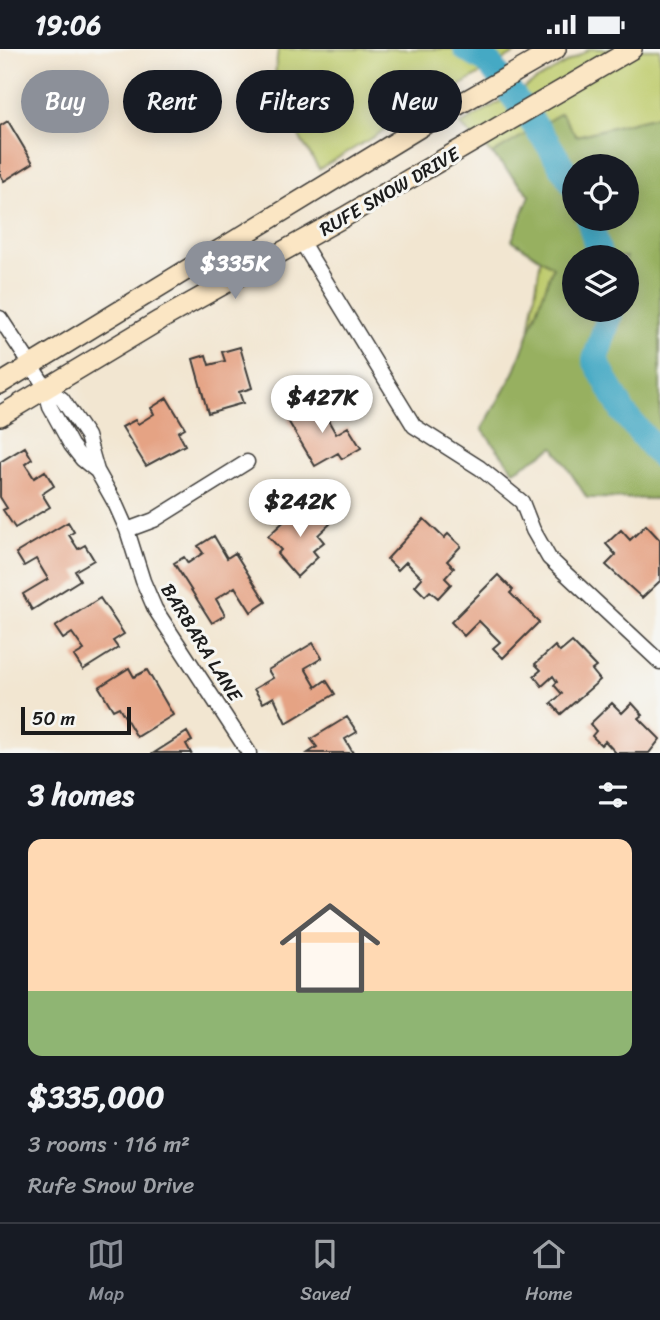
<!DOCTYPE html>
<meta charset="utf-8">
<style>
:root{--surface:#171b24;--page:#20242c;--text:#f1f3f6;--muted:#9ea1a6;--line:#363941;--accent:#8c9099}
body{margin:0;font-family:Sriracha,sans-serif;background:var(--page);color:var(--text);height:100vh;display:flex;flex-direction:column;font-size:26px;white-space:nowrap}
*{box-sizing:border-box;margin:0}
p{font-size:23px;color:var(--muted)}
.icon{flex:none;width:38px;height:38px;fill:none;stroke:currentColor;stroke-width:2;stroke-linecap:round;stroke-linejoin:round}
.map{position:relative;height:704px;overflow:hidden}
.sheet{display:flex;flex-direction:column;background:var(--surface);flex:1}
.sheet>*{flex:none}
.hud{position:absolute;left:21px;top:21px;width:620px;height:63px;display:flex;gap:14px}
.tools{position:absolute;left:562px;top:105px;display:grid;gap:14px}
.tools a{display:grid;place-items:center;width:77px;height:77px;border-radius:50%;background:var(--surface);box-shadow:0 4px 18px #0003;font-size:35px}
.scale{position:absolute;left:21px;bottom:18px;width:110px;box-sizing:border-box;padding-left:7px;border:4px solid #1c1c1c;border-top:0;font-size:19px;line-height:24px;white-space:nowrap;color:#1c1c1c;-webkit-text-stroke:5px #f6f6f2;paint-order:stroke}
.price{position:absolute;translate:-50% -60px;padding:0 16px;border-radius:24px;background:#fff;color:#222;font-size:23px;line-height:46px;filter:drop-shadow(0 2px 4px #0008)}
.price::after{content:'';position:absolute;left:50%;top:42px;width:21px;height:16px;margin-left:-10px;background:inherit;clip-path:polygon(0 0,100% 0,50% 100%)}
.price.current{background:var(--accent);color:#fff}
ul{padding:0;list-style:none}
li{display:grid;align-content:center;gap:14px;height:371px;padding:0 28px}
li+li{border-top:2px solid var(--line)}
li span{display:grid;place-items:center;height:217px;border-radius:14px;color:#555}
li>.icon{margin-inline-start:auto}
span .icon{width:126px;height:126px;fill:#fffc;stroke-width:1}
li b{font-size:30px}
h2{display:flex;justify-content:space-between;align-items:center;height:84px;padding:0 28px;font-size:30px}
.tag{padding:0 24px;border-radius:32px;background:var(--surface);box-shadow:0 4px 18px #0003;font-size:24px;line-height:63px}
.tag.current{background:var(--accent);color:#fff}
.status{display:flex;justify-content:space-between;align-items:center;height:49px;padding:0 35px;background:var(--surface);direction:ltr}
.status svg{height:19px;fill:currentColor}
.dock{display:flex;justify-content:space-around;align-items:center;height:98px;border-top:2px solid var(--line);background:var(--surface);font-size:19px;color:var(--muted)}
.dock a{display:grid;justify-items:center;gap:4px}
.dock .current{color:var(--accent)}
.map>svg:first-child{display:block}
.green{fill:#bfcc6e;stroke:#6e7445;stroke-width:2;fill-rule:evenodd}
.forest{fill:#97b061;stroke:#5a663e;stroke-width:2;fill-rule:evenodd}
.lines{fill:none;stroke-linecap:round;stroke-linejoin:round}
.river{stroke:#44a9c4;stroke-width:26}
.building{fill:#e5a384}
.street-casing{stroke:#3c3a37;stroke-width:17}
.secondary-casing{stroke:#3c3a37;stroke-width:22}
.street{stroke:#fff;stroke-width:14}
.secondary{stroke:#fbe6c4;stroke-width:19}
.labels{text-anchor:middle;stroke-width:6;stroke-linejoin:round;paint-order:stroke}
.street-label{font-size:19px;fill:#1c1c1c;stroke:#f6f6f2}
</style>
<div class="status"><b>19:06</b><svg viewBox="0 0 49 12"><path d="M0 12V9h3v3zM5 12V6h3v6zM10 12V3h3v9zM15 12V0h3v12zM26 1h20v11H26zM47 4h2v5h-2z"/></svg></div>
<div class="map">
<svg width="660" height="704" viewBox="0 0 660 704">
<rect width="100%" height="100%" fill="#f6f6f2"/>
<filter id="ink" filterUnits="userSpaceOnUse"><feTurbulence type="fractalNoise" baseFrequency=".0143" numOctaves="2"/><feDisplacementMap in="SourceGraphic" scale="14" xChannelSelector="R" yChannelSelector="G"/><feConvolveMatrix kernelMatrix="1 2 1 2 8 2 1 2 1" color-interpolation-filters="sRGB"/></filter>
<filter id="wash" filterUnits="userSpaceOnUse"><feTurbulence type="fractalNoise" baseFrequency=".00686" numOctaves="4" result="noise"/><feDisplacementMap in="SourceGraphic" scale="28" xChannelSelector="R" yChannelSelector="G"/><feGaussianBlur stdDeviation="1.57" result="paint"/><feColorMatrix in="noise" values="0 0 0 0 0 0 0 0 0 0 0 0 0 0 0 0 0 1.4 0 .05"/><feComposite in="paint" operator="in"/></filter>
<g filter="url(#wash)">
<rect width="100%" height="100%" fill="#f2e6d1"/>
<path class="green" d="M278 0H522L319 120 273 45Z
M590 0H660V450L524 348 530 276 548 165 543 152 460 76ZM574 117H626V170H574ZM574 208H626V261H574Z"/>
<path class="forest" d="M561 64 576 87 660 66V450L587 449 554 398 514 422 482 380 514 324 553 218 512 191 530 146 492 105ZM574 117H626V170H574ZM574 208H626V261H574Z"/>
<g class="lines">
<path class="river" d="M466 0 488 13 547 93 574 137
M589 170 600 208
M609 261 610 265 595 311 623 363 660 407"/>
</g>
<g id="blocks">
<path class="building" d="M8 72 33 114 4 132 0 125V77Z
M240 298 252 339 239 343 243 354 208 364 193 310 206 306 209 316 225 312 222 303Z
M167 349 185 379 178 383 185 396 146 417 122 378 135 371 138 375 154 365 151 359Z
M317 352 336 385 348 378 361 399 342 410 338 404 315 417 287 370Z
M25 398 32 410 25 415 34 429 45 422 54 437 42 445 50 458 15 479 3 461 7 459 0 448V413Z
M302 456 309 464 316 458 330 475 318 486 324 493 313 502 318 508 297 528 277 505 281 501 268 487Z
M424 470 444 489 448 485 461 497 447 512 454 519 445 529 451 535 438 549 430 542 425 547 415 537 422 529 406 513 398 521 387 510Z
M68 473 74 483 69 486 78 500 85 496 94 511 75 522 80 531 32 561 23 545 48 530 36 510 24 517 16 504Z
M646 476 660 491V532L642 549 606 516 616 506 606 495 621 481 630 491Z
M214 487 227 509 235 504 266 553 251 563 235 538 216 550 225 566 212 574 174 514 184 508 188 514 203 504 198 497Z
M498 526 513 541 510 544 539 573 503 609 493 599 500 593 479 572 464 587 451 573Z
M100 549 124 585 113 592 118 599 83 621 74 607 84 601 72 584 63 590 55 578Z
M572 593 596 618 592 621 600 631 561 665 551 654 562 645 554 636 557 633 553 627 542 637 534 627 541 621 535 615 555 597 560 603Z
M313 594 322 609 305 619 316 638 326 631 335 645 286 674 274 648 263 654 254 640 273 629 268 621Z
M129 619 134 628 147 621 173 666 137 688 119 658 113 661 99 638Z
M612 654 622 664 632 654 643 666 639 669 660 690 649 704H616L605 692 601 696 592 687 596 682 590 675Z
M347 668 357 683 345 690 353 704H308L317 698 311 690Z
M187 683 192 692 186 695 191 704H154Z"/>
</g>
</g>
<g filter="url(#ink)">
<use href="#blocks" fill-opacity="0" stroke="#3c3a37" stroke-width="2"/>
<g class="lines">
<defs>
<path id="street" d="M301 192 414 377 480 419 522 453 533 481 549 509 660 613
M0 269 46 339 50 358 71 396 82 410 97 422
M46 339 62 350 87 387 97 422 115 454 127 481 143 532 155 560 249 704
M127 481 154 471 247 413"/>
<path id="secondary" d="M0 335 432 71 556 0
M0 367 160 271 346 167 632 0"/>
</defs>
<use href="#street" class="street-casing"/>
<use href="#secondary" class="secondary-casing"/>
<use href="#street" class="street"/>
<use href="#secondary" class="secondary"/>
</g>
</g>
<g class="labels">
<g class="street-label">
<text transform="translate(389 142) rotate(-30)" y="7">RUFE SNOW DRIVE</text>
<text transform="translate(202 593) rotate(58)" y="7">BARBARA LANE</text>
</g>
</g>
</svg>
<div class="tools">
<a><svg class="icon" aria-label="locate" viewBox="0 0 24 24"><circle cx="12" cy="12" r="6"/><path d="M12 2v4M12 18v4M2 12h4M18 12h4"/></svg></a>
<a><svg class="icon" aria-label="layers" viewBox="0 0 24 24"><path d="M12 4l9 5-9 5-9-5zM3 14l9 5 9-5"/></svg></a>
</div>
<div class="scale">50 m</div>
<b class="price current" style="left:235px;top:252px">$335K</b>
<b class="price" style="left:322px;top:386px">$427K</b>
<b class="price" style="left:300px;top:490px">$242K</b>
<div class="hud">
<a class="tag current">Buy</a>
<a class="tag">Rent</a>
<a class="tag">Filters</a>
<a class="tag">New</a>
</div>
</div>
<section class="sheet">
<h2>3 homes<svg class="icon" aria-label="filters" viewBox="0 0 24 24"><path d="M4 7h16M4 17h16"/><circle cx="9" cy="7" r="2"/><circle cx="15" cy="17" r="2"/></svg></h2>
<ul>
<li><span style="background:linear-gradient(#ffd9b3 70%,#8fb573 0)"><svg class="icon" aria-label="home" viewBox="0 0 24 24"><path d="M3 11l9-7 9 7M6 9v11h12V9"/></svg></span><div><b>$335,000</b><p>3 rooms · 116 m²</p><p>Rufe Snow Drive</p></div></li>
</ul>
</section>
<nav class="dock">
<a class="current"><svg class="icon" aria-label="map" viewBox="0 0 24 24"><path d="M3 6l6-2 6 2 6-2v14l-6 2-6-2-6 2zM9 4v14M15 6v14"/></svg>Map</a>
<a><svg class="icon" aria-label="saved" viewBox="0 0 24 24"><path d="M7 4h10v16l-5-4-5 4z"/></svg>Saved</a>
<a><svg class="icon" aria-label="home" viewBox="0 0 24 24"><path d="M3 11l9-7 9 7M6 9v11h12V9"/></svg>Home</a>
</nav>
